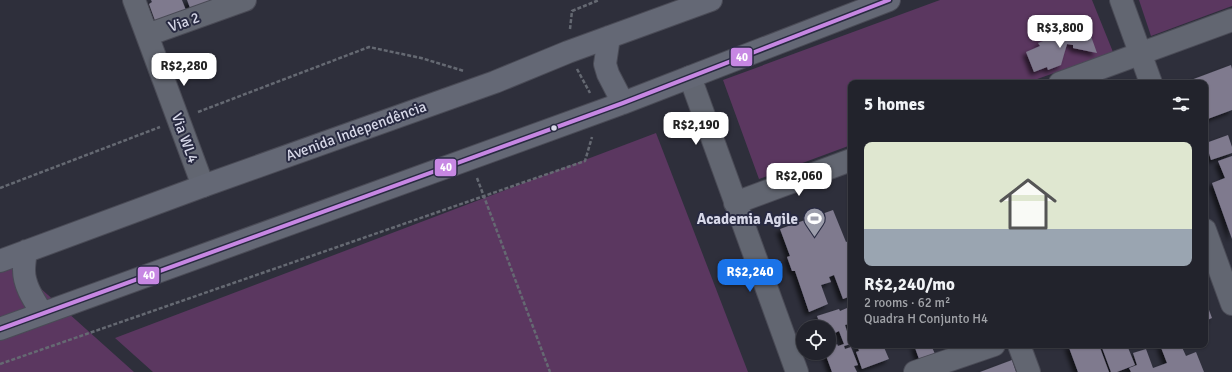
<!DOCTYPE html>
<meta charset="utf-8">
<style>
:root{--surface:#22232c;--page:#2a2b34;--text:#f1f3f6;--muted:#a2a4a9;--line:#3f4048;--accent:#1a73e8}
body{margin:0;font-family:Signika,sans-serif;background:var(--page);color:var(--text);height:100vh;display:flex;flex-direction:column;font-size:15px;white-space:nowrap}
*{box-sizing:border-box;margin:0}
p{font-size:13px;color:var(--muted)}
.icon{flex:none;width:22px;height:22px;fill:none;stroke:currentColor;stroke-width:2;stroke-linecap:round;stroke-linejoin:round}
.map{position:relative;flex:1;overflow:hidden}
.drawer{position:absolute;left:848px;top:80px;width:360px;height:268px;display:flex;flex-direction:column;background:var(--surface);border-radius:8px;box-shadow:0 1px 3px #0004,0 0 0 1px var(--line)}
.drawer>*{flex:none}
.tools{position:absolute;left:796px;top:320px;display:grid;gap:8px}
.tools a{display:grid;place-items:center;width:40px;height:40px;border-radius:50%;background:var(--surface);box-shadow:0 1px 3px #0004,0 0 0 1px var(--line);font-size:20px}
.price{position:absolute;translate:-50% -34px;padding:0 9px;border-radius:8px;background:#fff;color:#222;font-size:13px;line-height:26px;filter:drop-shadow(0 1px 2px #0008)}
.price::after{content:'';position:absolute;left:50%;top:24px;width:12px;height:9px;margin-left:-6px;background:inherit;clip-path:polygon(0 0,100% 0,50% 100%)}
.price.current{background:var(--accent);color:#fff}
ul{padding:0;list-style:none}
li{display:grid;align-content:center;gap:8px;height:212px;padding:0 16px}
li+li{border-top:1px solid var(--line)}
li span{display:grid;place-items:center;height:124px;border-radius:8px;color:#555}
li>.icon{margin-inline-start:auto}
span .icon{width:72px;height:72px;fill:#fffc;stroke-width:1}
li b{font-size:17px}
h2{display:flex;justify-content:space-between;align-items:center;height:48px;padding:0 16px;font-size:17px}
.map>svg:first-child{display:block}
.green{fill:#5b3760}
.building{fill:#7f7a8e;filter:url(#shadow)}
.lines{fill:none;stroke-linecap:round;stroke-linejoin:round}
.minor-casing{stroke:#4a4b56;stroke-width:24}
.major-casing{stroke:#4a4b56;stroke-width:24}
.path{stroke:#656972;stroke-width:2.5;stroke-dasharray:4 2;stroke-linecap:butt}
.minor{stroke:#626671;stroke-width:22}
.major{stroke:#646875;stroke-width:22}
.bus-1-casing{stroke:#282a41;stroke-width:7}
.bus-1{stroke:#c787e3;stroke-width:4}
.bus-dot{fill:#d7d8e8;stroke:#282a41;stroke-width:1.5}
.labels{text-anchor:middle;stroke-width:4;stroke-linejoin:round;paint-order:stroke}
.street-label{font-size:15px;fill:#d7d8e8;stroke:#282a41}
.poi-label{font-size:15px;font-weight:bold;fill:#d7d8e8;stroke:#282a41;text-anchor:end}
.line-badge{stroke:#282a41;stroke-width:1.5}
.badge-label{font-size:11px;text-anchor:middle;font-weight:bold;fill:#fff}
</style>
<div class="map">
<svg width="1232" height="372" viewBox="0 0 1232 372">
<defs>
<filter id="shadow"><feDropShadow dx="-3.5" dy="3.5" stdDeviation="2" flood-color="#0009"/></filter>
</defs>
<rect width="100%" height="100%" fill="#2e2f3b"/>
<path class="green" d="M940 0H1092L1113 52 1026 83H851V145L759 179 723 80Z
M1139 0H1232V6L1151 36Z
M656 133 748 372H153L115 338Z
M0 252 134 372H0Z"/>
<path class="building" d="M151 0H182L187 13 157 26 149 4 152 2Z
M187 0H210L212 5 192 13Z
M1087 25 1097 53 1073 48V45L1067 44 1061 65 1048 70 1047 67 1034 72 1026 52 1040 46 1038 43 1059 35 1061 36Z
M1231 65 1232 69V110L1205 120V83H1183Z
M1228 135 1232 147V153L1211 160 1206 143Z
M1232 156V239L1212 183 1225 178 1218 161Z
M833 210 846 242 851 240V296L843 299 834 275 829 277 831 282 821 285 828 304 809 312 795 271H792L787 257 790 256 780 229Z
M1205 299 1212 318 1205 321Z
M847 308 848 311 851 309V328L849 324 845 325 851 344 844 346 845 349 851 347 858 365 854 366 857 372H832L825 353H829V347L837 344 838 346 844 344 839 331 835 333 833 329 829 330V327H821L817 316 839 309 840 311Z
M857 345H883L889 359 862 369 856 352 859 351Z
M914 345H931L935 354 919 359Z
M1068 345H1099L1109 372H1078Z
M1101 345H1127L1135 365 1117 372H1111Z
M1160 345H1181L1186 356 1196 352 1204 372H1131L1129 368 1137 365 1133 353 1146 349 1153 368 1167 363Z
M1012 360 1016 372H980Z"/>
<g class="lines">
<defs>
<path id="minor" d="M134 0 203 186
M1121 0 1151 83
M147 35 245 0
M690 77 797 372
M1060 83 1232 20
M735 203 851 160
M1205 230 1232 304
M1019 345 1029 372
M915 372 994 345"/>
<path id="major" d="M609 37 605 64 608 74 623 103
M26 251C25 258 24 264 24 270 24 286 34 300 42 313
M0 261 203 186 495 82 568 52 711 0
M0 329 623 103 889 0"/>
</defs>
<use href="#minor" class="minor-casing"/>
<use href="#major" class="major-casing"/>
<path class="path" d="M570 29 572 11 599 0
M577 69 590 93
M198 112 369 47 421 58 464 71
M477 178 550 372
M0 188 160 127
M0 364 585 161 592 137"/>
<use href="#minor" class="minor"/>
<use href="#major" class="major"/>
<defs>
<path id="bus-1" d="M0 329 623 103 889 0"/>
</defs>
<use href="#bus-1" class="bus-1-casing"/>
<use href="#bus-1" class="bus-1"/>
</g>
<defs>
<symbol id="stadium-pin" viewBox="-11 -11 22 30"><path d="M0 17L-7.5 6A9.5 9.5 0 1 1 7.5 6Z" fill="#9c9dab" stroke="#282a41"/><path d="M0-5a6.5 5 0 1 0 0 10a6.5 5 0 1 0 0-10ZM-3.5-1.8h7v3.6h-7Z" fill="#fff"/></symbol>
</defs>
<g fill-rule="evenodd">
<use href="#stadium-pin" x="802" y="206" width="25" height="34"/>
</g>
<circle class="bus-dot" cx="554" cy="128" r="3.5"/>
<g class="labels">
<g class="street-label">
<text transform="translate(184 22) rotate(-20)" y="5">Via 2</text>
<text transform="translate(356 131) rotate(-20)" y="5">Avenida Independência</text>
<text transform="translate(185 138) rotate(70)" y="5">Via WL4</text>
</g>
<g class="poi-label">
<text x="798" y="224">Academia Agile</text>
</g>
</g>
<g class="line-badge">
<rect x="730" y="47" width="23" height="20" rx="4" fill="#c787e3"/>
<rect x="434" y="158" width="23" height="19" rx="4" fill="#c787e3"/>
<rect x="137" y="266" width="23" height="19" rx="4" fill="#c787e3"/>
</g>
<g class="badge-label">
<text x="742" y="61">40</text>
<text x="446" y="171">40</text>
<text x="149" y="279">40</text>
</g>
</svg>
<div class="tools">
<a><svg class="icon" aria-label="locate" viewBox="0 0 24 24"><circle cx="12" cy="12" r="6"/><path d="M12 2v4M12 18v4M2 12h4M18 12h4"/></svg></a>
</div>
<b class="price" style="left:1060px;top:49px">R$3,800</b>
<b class="price" style="left:184px;top:87px">R$2,280</b>
<b class="price" style="left:696px;top:146px">R$2,190</b>
<b class="price" style="left:799px;top:197px">R$2,060</b>
<b class="price current" style="left:750px;top:293px">R$2,240</b>
<section class="drawer">
<h2>5 homes<svg class="icon" aria-label="filters" viewBox="0 0 24 24"><path d="M4 7h16M4 17h16"/><circle cx="9" cy="7" r="2"/><circle cx="15" cy="17" r="2"/></svg></h2>
<ul>
<li><span style="background:linear-gradient(#dfe7d0 70%,#9aa5b1 0)"><svg class="icon" aria-label="home" viewBox="0 0 24 24"><path d="M3 11l9-7 9 7M6 9v11h12V9"/></svg></span><div><b>R$2,240/mo</b><p>2 rooms · 62 m²</p><p>Quadra H Conjunto H4</p></div></li>
</ul>
</section>
</div>
